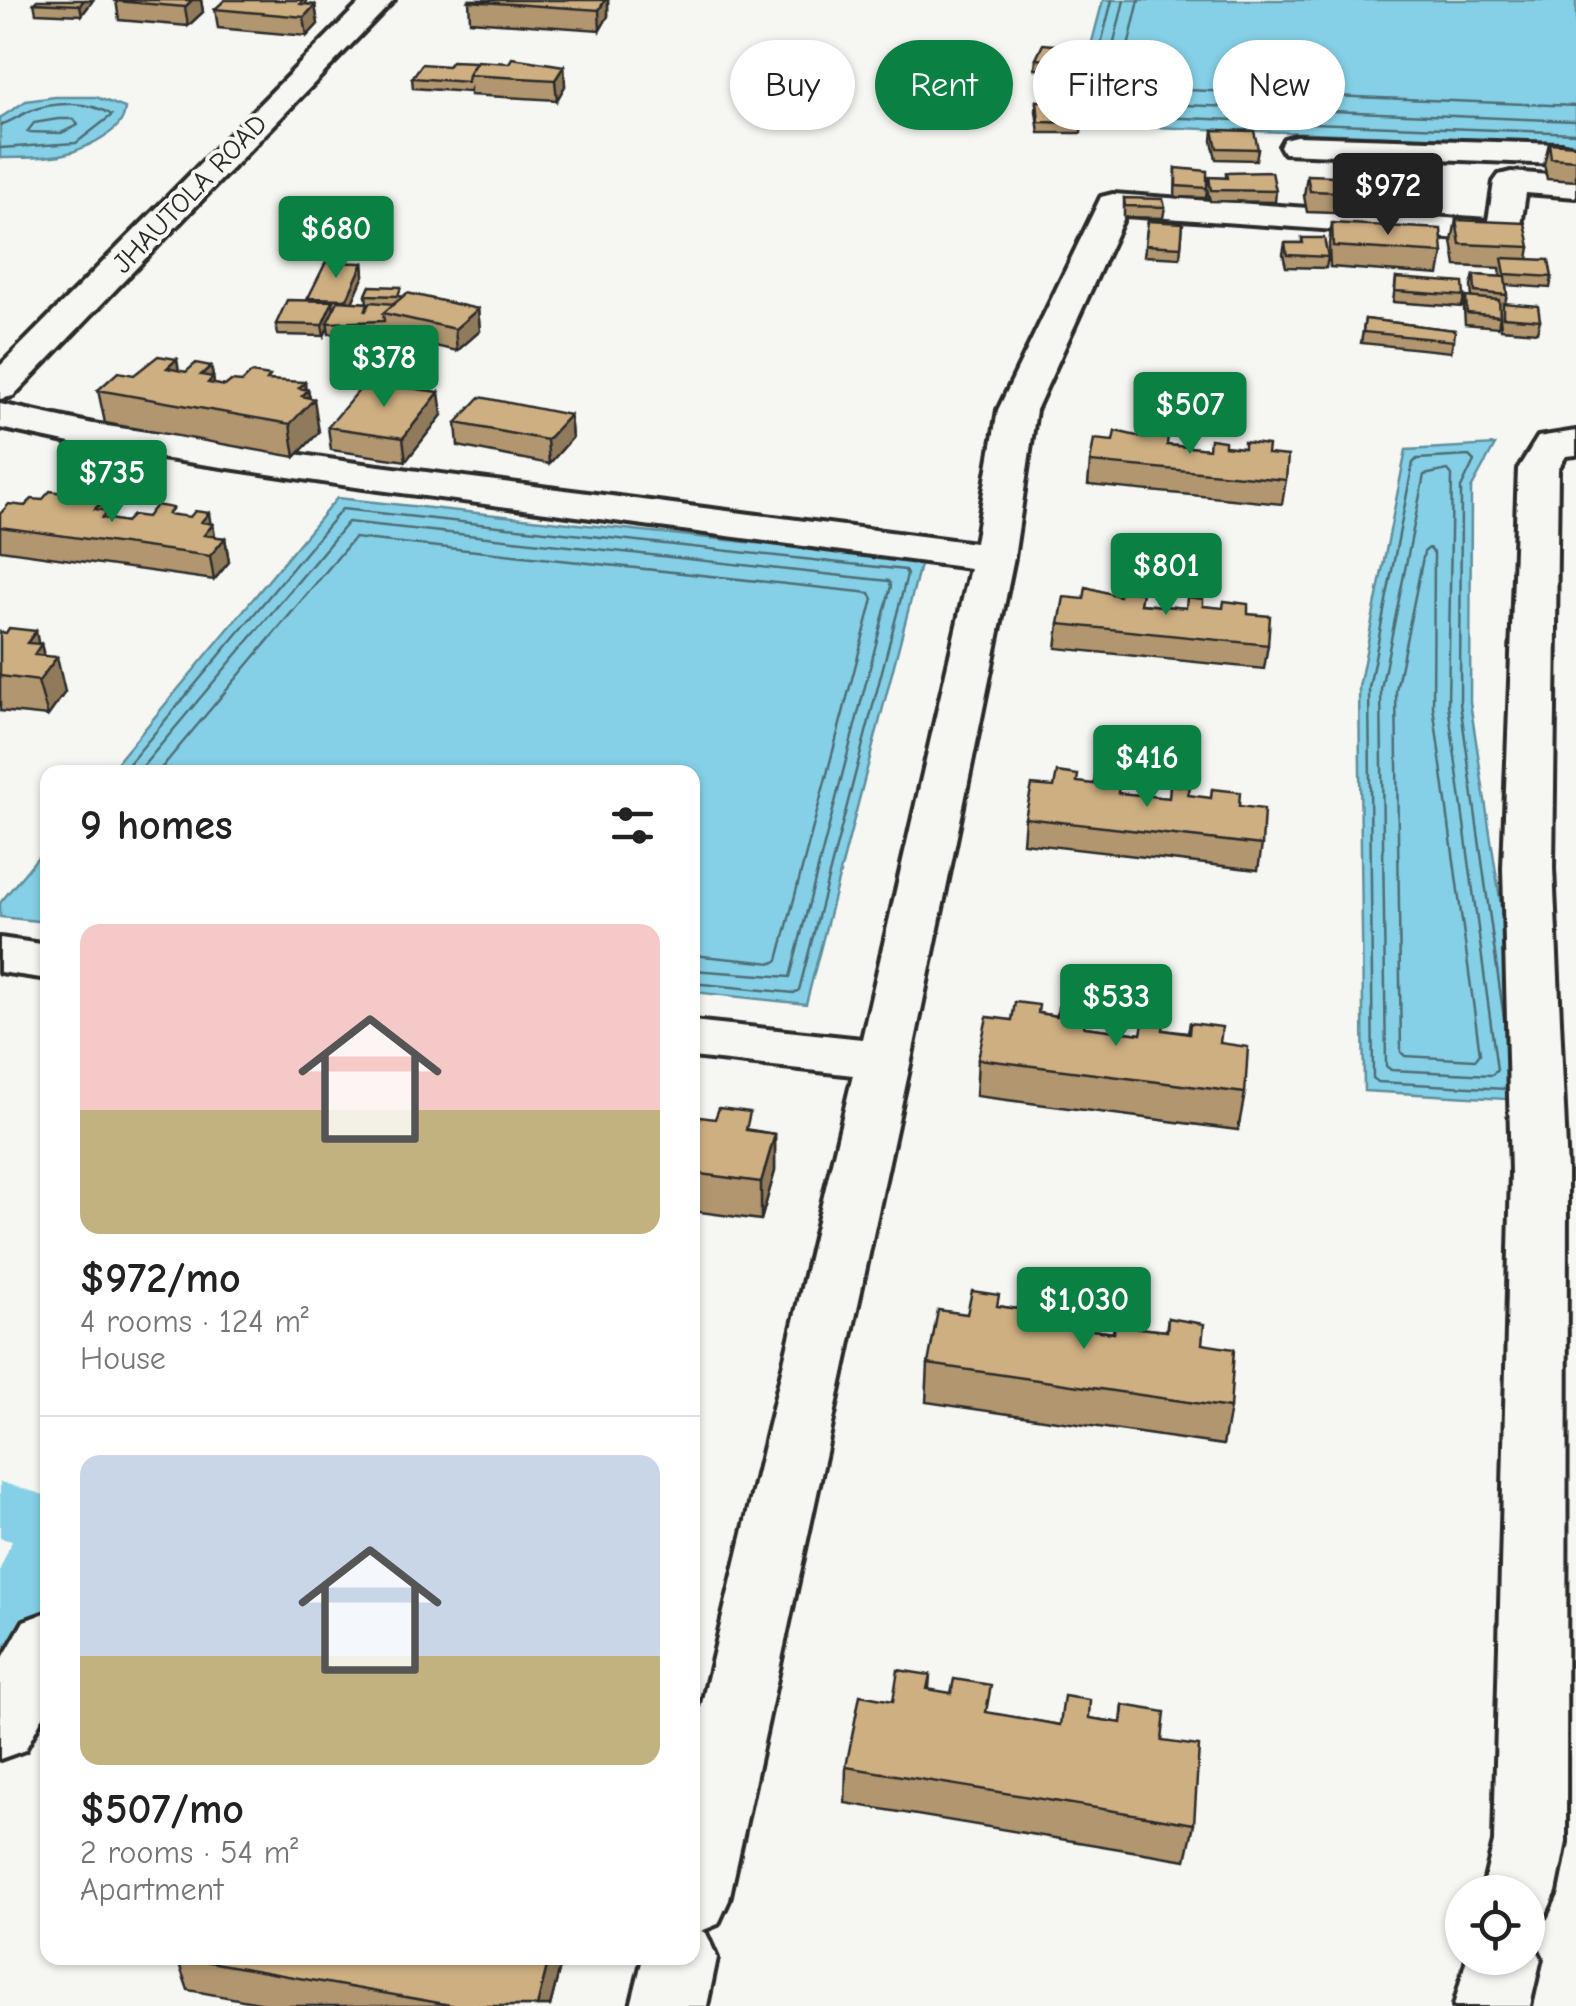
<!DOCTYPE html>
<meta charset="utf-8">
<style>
:root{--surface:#fff;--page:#f6f6f6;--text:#222;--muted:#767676;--line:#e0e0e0;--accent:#0b8043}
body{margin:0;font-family:"Comic Neue",sans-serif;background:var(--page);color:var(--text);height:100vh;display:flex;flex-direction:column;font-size:38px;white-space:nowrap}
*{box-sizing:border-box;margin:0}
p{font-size:32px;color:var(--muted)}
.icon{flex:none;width:55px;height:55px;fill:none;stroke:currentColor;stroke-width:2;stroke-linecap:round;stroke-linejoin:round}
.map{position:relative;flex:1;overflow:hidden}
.drawer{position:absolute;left:40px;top:765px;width:660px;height:1200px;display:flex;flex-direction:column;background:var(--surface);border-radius:20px;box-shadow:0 2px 8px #0004}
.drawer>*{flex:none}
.hud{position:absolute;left:730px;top:40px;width:695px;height:90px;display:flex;gap:20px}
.fabs{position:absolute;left:1445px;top:1875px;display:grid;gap:20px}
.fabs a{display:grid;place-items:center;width:100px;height:100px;border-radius:50%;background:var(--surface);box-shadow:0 2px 8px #0004;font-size:50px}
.price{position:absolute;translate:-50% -85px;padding:0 22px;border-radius:10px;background:var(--accent);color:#fff;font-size:32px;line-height:65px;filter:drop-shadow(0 2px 5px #0008)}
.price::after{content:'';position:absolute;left:50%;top:60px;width:30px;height:22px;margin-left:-15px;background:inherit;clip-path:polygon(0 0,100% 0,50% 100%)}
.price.current{background:#222;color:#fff}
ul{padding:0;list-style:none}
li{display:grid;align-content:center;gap:20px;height:530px;padding:0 40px}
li+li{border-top:2px solid var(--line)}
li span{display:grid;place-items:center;height:310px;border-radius:20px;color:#555}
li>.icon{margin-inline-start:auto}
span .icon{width:180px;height:180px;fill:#fffc;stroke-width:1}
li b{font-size:42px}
h2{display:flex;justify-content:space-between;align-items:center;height:120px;padding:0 40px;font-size:42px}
.pill{padding:0 35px;border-radius:45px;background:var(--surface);box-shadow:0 2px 8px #0004;font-size:35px;line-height:90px}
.pill.current{background:var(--accent);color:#fff}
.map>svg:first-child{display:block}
.water{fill:#85d0e6;stroke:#618e9b;stroke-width:2.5}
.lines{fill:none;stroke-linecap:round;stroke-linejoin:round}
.shore{stroke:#4f6d76;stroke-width:2.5}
.canal{fill:#85d0e6;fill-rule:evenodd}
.minor-casing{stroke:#2b2b2b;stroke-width:8}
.minor{fill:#f6f6f2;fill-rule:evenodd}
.wall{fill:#b19670;stroke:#2b2b2b;stroke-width:2.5}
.shaded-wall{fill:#907a5b;stroke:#2b2b2b;stroke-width:2.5}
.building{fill:#ceaf82;stroke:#2b2b2b;stroke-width:2.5}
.labels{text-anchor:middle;stroke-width:8;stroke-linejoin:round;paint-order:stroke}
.far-street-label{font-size:28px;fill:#2b2b2b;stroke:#f6f6f2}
</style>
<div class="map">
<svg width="1576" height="2006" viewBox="0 0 1576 2006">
<rect width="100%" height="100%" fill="#f6f6f2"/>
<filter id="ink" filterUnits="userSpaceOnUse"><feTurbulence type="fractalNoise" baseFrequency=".01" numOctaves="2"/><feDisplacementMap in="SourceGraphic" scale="20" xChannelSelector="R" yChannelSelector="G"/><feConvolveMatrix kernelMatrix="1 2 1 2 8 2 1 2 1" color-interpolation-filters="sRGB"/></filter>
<g filter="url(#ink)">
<path class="water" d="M1103 0H1576V143L1127 126 1077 99Z
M55 97H96L125 108C124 120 118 127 108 134 67 161 47 157 0 158V118L26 101Z
M1495 445 1471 489 1470 702 1500 899 1523 1100 1364 1091 1359 687 1406 450Z
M337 498 921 561 806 1004 693 992 692 772H109Z
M47 846V922L0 917V903Z"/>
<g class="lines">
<path class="shore" d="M1112 0 1089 92 1130 116 1576 133
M1124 0 1104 85 1134 103 1576 121
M1139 0 1121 77 1138 88 1576 106
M58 119H74L78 125 61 133 27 132 34 123Z
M0 125C11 122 20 115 30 111 55 101 90 101 112 115L76 143 0 148
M1448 470 1452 475 1448 704 1497 1070 1492 1075 1391 1070 1386 1066 1381 689 1424 475Z
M1429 548 1434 553 1433 706 1480 1054 1475 1060 1405 1056 1401 1052 1396 690 1424 552Z
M122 772 342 509 905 570 907 575 799 990 794 993 692 983
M138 772 348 522 889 581 891 586 790 977 692 970
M158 772 354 538 870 593 873 599 778 960 773 963 692 955
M1505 1026 1460 703 1461 488 1474 461 1469 456 1417 459 1413 463 1369 688 1373 1078 1378 1082 1506 1089"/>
<path class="canal" d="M0 1482 48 1496V1621L25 1673 0 1681V1569L12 1541 0 1538Z"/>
<defs>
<path id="minor" d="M363 0H394L13 396 0 399V366Z
M1296 136 1560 144 1572 147 1576 155 1572 161 1560 164 1284 153 1280 146 1284 139Z
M1511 172 1576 177V197L1526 193 1520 232 1515 239 1503 242 1125 215 1036 410 1014 558 911 1060 729 1900 718 1924 701 1931 706 1933 717 1958 707 2006H631L643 1958H692V1745L853 1075 692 1057V1021L862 1039 970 568 356 487 93 448 0 428V404L93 424 356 463 975 543 998 410 1101 197 1113 194 1488 221 1494 182 1499 175Z
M1576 431V455L1566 456 1558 469 1553 868 1567 1172 1566 1842 1556 1892 1545 1916 1528 1923V1892H1482L1494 1842 1511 1172 1503 868 1518 469 1538 437Z
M0 938 48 945V979L0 972Z
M48 1612V1707L25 1750 0 1759V1663L24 1621Z
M1528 1932 1541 1958 1530 2006H1454L1467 1958H1528Z"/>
</defs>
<use href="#minor" class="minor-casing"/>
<use href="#minor" class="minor"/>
</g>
<path class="wall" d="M93 0 82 15 36 13 34 3Z
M116 0H201L203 12 188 26 119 20Z
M469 0H608V16L600 30 470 21Z
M307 4 315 5 318 24 307 36 218 28 215 9Z
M1087 58 1081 73 1035 69 1036 59Z
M564 66 565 86 557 100 470 95V89L468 92 413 88 412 78Z
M1037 101 1081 123V133H1039L1036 111Z
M1213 130 1258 149 1256 160 1216 159 1212 141Z
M1549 143 1576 145V181L1547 179 1544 164Z
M1176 168 1207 187 1209 177 1226 178V173L1276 191 1275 202 1210 201 1207 188 1206 198 1175 197Z
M1307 175 1394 194 1391 215 1307 212 1304 196Z
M1124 198 1165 207 1163 218 1124 217Z
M1456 220 1530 247 1528 259 1552 277 1550 288 1506 285 1507 295 1505 303 1540 320 1537 332 1501 329 1500 316 1498 327 1465 324 1464 309 1466 297 1472 298 1471 286 1474 275 1501 277 1500 268 1456 266 1452 241Z
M1148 221 1183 223 1180 258 1144 256Z
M1332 223 1443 253 1439 275 1330 267 1329 244Z
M1302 238 1328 257 1326 268 1286 267 1283 254 1285 243H1302Z
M363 263 364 275 352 302 367 303 366 295 370 286 402 297 478 309 480 331 457 351 386 335 385 332 329 334 328 327 324 336 278 335 276 324 308 300V298Z
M1396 278 1464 296 1462 307 1393 302Z
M1365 319 1455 330 1451 352 1361 343Z
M211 366 214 384 225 386 242 382 271 380 308 390 319 432 295 457 105 423 98 390 179 371 186 372Z
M442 415 406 461 331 450 328 427Z
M570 415 572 438 549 464 458 446 456 423Z
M1146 438 1167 445 1209 449 1225 446 1267 454 1286 480 1282 504 1088 485 1090 462 1113 441Z
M71 498 105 499 109 519 126 522 147 517 175 515 211 524 215 537 225 538 229 562 214 580 0 550V514L42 500Z
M1141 604 1186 608 1203 606 1248 614 1268 645 1264 669 1056 648 1059 624Z
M0 632 41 644 44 655 65 692 48 716 0 711Z
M1077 782 1119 793 1169 798 1188 795 1239 806 1262 845 1258 870 1023 843 1025 818 1054 787Z
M1038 1013 1057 1016 1084 1027 1141 1034 1163 1030 1188 1033 1190 1023 1220 1043 1245 1093 1238 1130 976 1096 978 1059 1012 1020Z
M692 1105 693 1116 751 1130 775 1134V1171L761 1220 692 1211Z
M1052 1302 1050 1324 1113 1333 1116 1311 1138 1328 1166 1331 1168 1318 1202 1344 1230 1408 1223 1445 926 1402 928 1364 967 1314 998 1306 1018 1309Z
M930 1675 929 1689 988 1713 1060 1725 1089 1718 1121 1723 1123 1705 1162 1741 1194 1824 1186 1860 845 1803 846 1767 893 1701Z
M177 1958H559L560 1967 550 2006H275L188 1990Z"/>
<path class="shaded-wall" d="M84 0H93L82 15 80 5Z
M192 0H201L203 12 188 26 185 7Z
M303 0H306L308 13 315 5 318 24 307 36 304 17 300 4Z
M605 0H608V16L600 30 599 10Z
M1087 48V58L1081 73V63Z
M564 66 565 86 557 100 555 80Z
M363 263 364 275 349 310 347 299Z
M333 301 334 312 327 323 328 327 324 336 322 325Z
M478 309 480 331 457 351 455 329Z
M177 359 182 392 167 368Z
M211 366 219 410 201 375Z
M305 382 306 392 308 390 310 403 314 399 319 432 295 457 290 424 299 388Z
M439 392 442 415 406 461 403 438Z
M570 415 572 438 549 464 547 440Z
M105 499 113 535 95 509Z
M209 513 211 527 213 524 217 548 225 538 229 562 214 580 210 556 201 522Z
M36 631 39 647 41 644 47 670 57 657 65 692 48 716 27 643Z
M775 1134V1171L761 1220V1182Z
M549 1958H559L560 1967 550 2006H537Z"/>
<path class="building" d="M37 0H84L80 5 34 3Z
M116 0H192L185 7 115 1Z
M225 0H303L300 4 315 5 304 17 215 9Z
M469 0H605L599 10 468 1Z
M1043 44 1087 48 1081 63 1036 59Z
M512 58 564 66 555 80 468 75 477 61 509 63Z
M452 61 476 62 468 75 467 82 412 78 422 64 448 66Z
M1037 101H1078L1081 123 1039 122Z
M1213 130 1254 131 1258 149 1217 148Z
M1549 143 1576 145V160L1551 158Z
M1176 168 1207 171V188L1176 186Z
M1272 172 1276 191 1211 190 1209 177 1227 178 1226 173Z
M1307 175 1391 178 1394 194 1310 191Z
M1124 198 1163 199 1165 207 1125 206Z
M1456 220 1525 223 1530 247 1460 244Z
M1148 221 1183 223 1181 247 1145 245Z
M1332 223 1441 229 1443 253 1333 246Z
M1302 238H1324L1328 257 1287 255 1285 243H1303Z
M1502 258 1549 260 1552 277 1505 274Z
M326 262 363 263 347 299 308 298Z
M1474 275 1505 277 1507 295 1475 292Z
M1396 278 1463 283 1464 296 1395 291Z
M370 286 401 287 398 296 366 295Z
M407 293 478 309 455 329 383 313Z
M1466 297 1499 300 1500 316 1467 313Z
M287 300 333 301 322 325 276 324Z
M338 301 368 303 365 312 371 302 394 304 383 313 384 321 327 323Z
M1503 303 1538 306 1540 320 1503 317Z
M1365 319 1455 330 1454 341 1363 332Z
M158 356 177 359 167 368 186 372 196 363 211 366 201 375 213 377 208 383 225 386 231 381 242 382 251 373 270 376 267 380 305 382 299 388 308 390 302 396 314 399 290 424 98 390 118 372 134 375Z
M366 382 439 392 403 438 328 427Z
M480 397 570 415 547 440 456 423Z
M1115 431 1146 438 1147 434 1168 435 1167 445 1209 449 1210 439 1225 441V446L1244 448V442L1268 445 1267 454 1288 456 1286 480 1090 462 1094 439 1113 441Z
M50 491 70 494 65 498 105 499 95 509 108 511 102 518 126 522 133 515 147 517 156 505 173 508 168 514 190 517 195 511 209 513 201 522 213 524 204 535 225 538 210 556 0 527V514L9 504 25 506 32 499 42 500Z
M1086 587 1119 596 1120 590 1142 593 1140 604 1186 608 1187 597 1203 599V606L1223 608 1224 601 1248 604V614L1270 616 1268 645 1059 624 1064 597 1084 599Z
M9 628 36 631 27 643 41 644 34 655 57 657 39 681 0 676V632L6 633Z
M1057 772 1078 775 1077 782 1094 784 1095 776 1120 779 1118 793 1169 798 1170 785 1190 787 1188 795 1211 798 1212 789 1240 792 1239 806 1264 809 1262 845 1025 818 1032 785 1054 787Z
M1015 1002 1039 1005 1038 1013 1057 1016 1058 1007 1086 1010 1084 1027 1141 1034 1144 1018 1164 1020 1163 1030 1189 1034 1190 1023 1222 1027 1220 1043 1248 1047 1245 1093 978 1059 987 1017 1012 1020Z
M719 1108 750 1112 746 1130 775 1134 761 1182 692 1173V1116L715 1119Z
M972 1291 999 1295 997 1306 1018 1309 1020 1298 1052 1302 1049 1324 1114 1333 1116 1311 1140 1314 1138 1328 1167 1331 1168 1318 1204 1324 1202 1344 1234 1349 1230 1408 928 1364 938 1310 967 1314Z
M898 1670 930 1675 927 1689 951 1693 954 1679 991 1685 986 1712 1060 1725 1064 1696 1090 1700 1089 1718 1122 1723 1123 1705 1165 1712 1162 1741 1199 1746 1194 1824 846 1767 860 1695 893 1701Z
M187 1958H549L537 2006H456Z"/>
</g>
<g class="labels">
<g class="far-street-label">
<text transform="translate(189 193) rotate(-46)" y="10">JHAUTOLA ROAD</text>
</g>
</g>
</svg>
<div class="fabs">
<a><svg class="icon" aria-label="locate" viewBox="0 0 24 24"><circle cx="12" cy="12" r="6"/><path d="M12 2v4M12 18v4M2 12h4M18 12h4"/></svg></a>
</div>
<b class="price current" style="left:1388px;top:238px">$972</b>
<b class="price" style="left:336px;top:281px">$680</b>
<b class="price" style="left:384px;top:410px">$378</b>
<b class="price" style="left:1190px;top:457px">$507</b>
<b class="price" style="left:112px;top:525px">$735</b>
<b class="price" style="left:1166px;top:618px">$801</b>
<b class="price" style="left:1147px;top:810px">$416</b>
<b class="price" style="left:1116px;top:1049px">$533</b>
<b class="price" style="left:1084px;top:1352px">$1,030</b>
<div class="hud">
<a class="pill">Buy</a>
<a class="pill current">Rent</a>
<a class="pill">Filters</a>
<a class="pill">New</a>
</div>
<section class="drawer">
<h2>9 homes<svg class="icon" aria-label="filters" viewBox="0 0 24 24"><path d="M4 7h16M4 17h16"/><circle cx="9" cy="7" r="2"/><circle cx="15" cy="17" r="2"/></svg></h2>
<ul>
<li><span style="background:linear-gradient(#f6c9c9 60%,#c2b280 0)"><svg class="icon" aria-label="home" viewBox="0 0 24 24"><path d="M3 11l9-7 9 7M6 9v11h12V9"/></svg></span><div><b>$972/mo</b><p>4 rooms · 124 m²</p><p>House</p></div></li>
<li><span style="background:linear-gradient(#c9d6e8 65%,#c2b280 0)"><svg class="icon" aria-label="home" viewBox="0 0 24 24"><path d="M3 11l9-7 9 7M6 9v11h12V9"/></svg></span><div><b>$507/mo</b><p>2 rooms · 54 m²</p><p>Apartment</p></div></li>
</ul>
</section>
</div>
